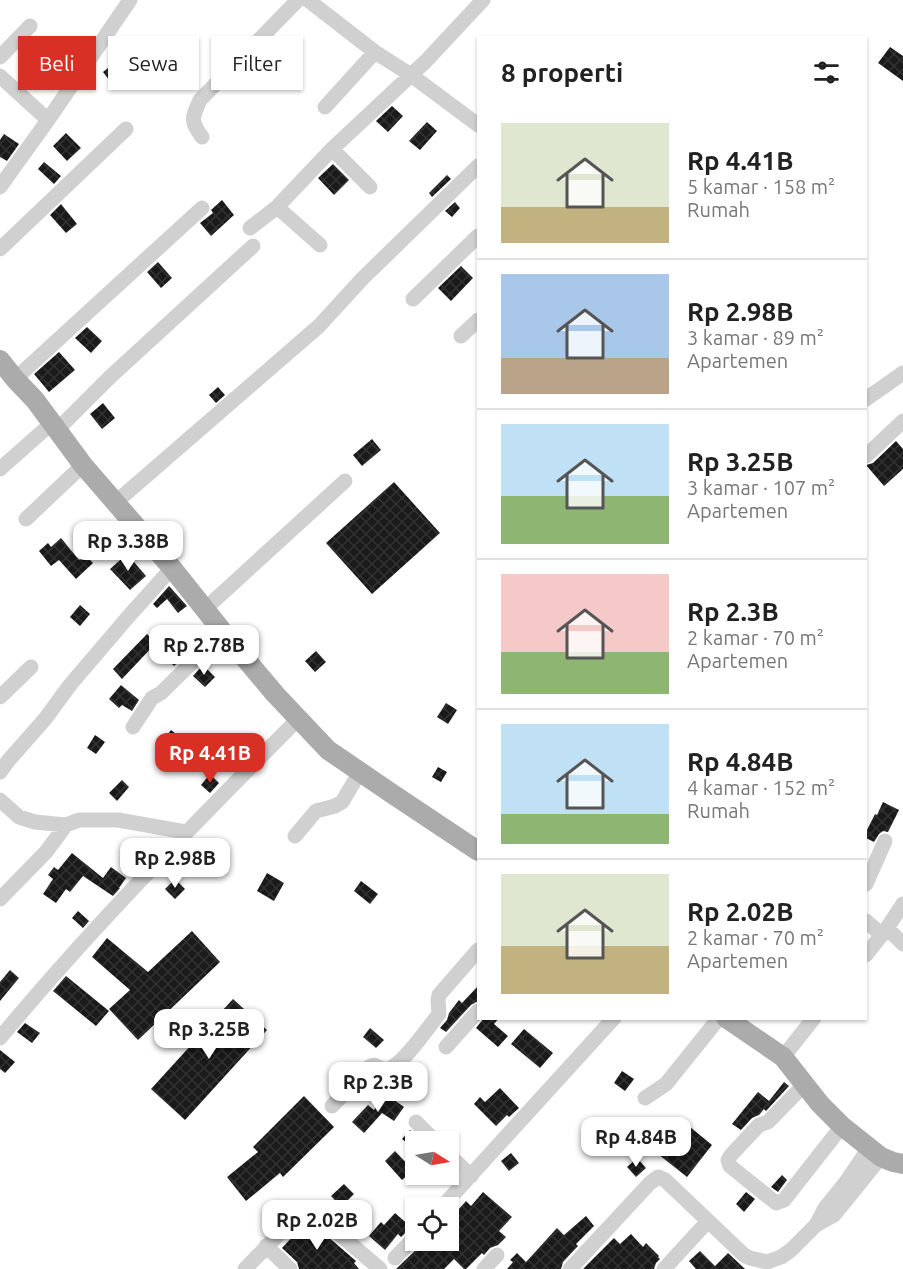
<!DOCTYPE html>
<html lang="id">
<meta charset="utf-8">
<style>
:root{--surface:#fff;--page:#f6f6f6;--text:#222;--muted:#767676;--line:#e0e0e0;--accent:#d93025}
body{margin:0;font-family:Ubuntu,sans-serif;background:var(--page);color:var(--text);height:100vh;display:flex;flex-direction:column;font-size:22px;white-space:nowrap}
*{box-sizing:border-box;margin:0}
p{font-size:20px;color:var(--muted)}
.icon{flex:none;width:33px;height:33px;fill:none;stroke:currentColor;stroke-width:2;stroke-linecap:round;stroke-linejoin:round}
.map{position:relative;flex:1;overflow:hidden}
.side{position:absolute;left:477px;top:36px;width:390px;height:984px;display:flex;flex-direction:column;background:var(--surface);border-radius:0px;box-shadow:0 2px 4px #0004}
.side>*{flex:none}
.top-card{position:absolute;left:18px;top:36px;width:369px;height:54px;display:flex;gap:12px}
.needle{width:39px;rotate:101deg}
.controls{position:absolute;left:405px;top:1131px;display:grid;gap:12px}
.controls a{display:grid;place-items:center;width:54px;height:54px;border-radius:0px;background:var(--surface);box-shadow:0 2px 4px #0004;font-size:30px}
.price{position:absolute;translate:-50% -51px;padding:0 14px;border-radius:12px;background:#fff;color:#222;font-size:20px;line-height:39px;filter:drop-shadow(0 2px 3px #0008)}
.price::after{content:'';position:absolute;left:50%;top:36px;width:18px;height:14px;margin-left:-9px;background:inherit;clip-path:polygon(0 0,100% 0,50% 100%)}
.price.current{background:var(--accent);color:#fff}
ul{padding:0;list-style:none}
li{display:flex;align-items:center;gap:18px;height:150px;padding:0 24px}
li+li{border-top:2px solid var(--line)}
li span{display:grid;place-items:center;flex:none;width:168px;height:120px;border-radius:0px;color:#555}
li>.icon{margin-inline-start:auto}
span .icon{width:72px;height:72px;fill:#fffc;stroke-width:1}
li b{font-size:26px}
h2{display:flex;justify-content:space-between;align-items:center;height:72px;padding:0 24px;font-size:26px}
.chip{padding:0 21px;border-radius:0px;background:var(--surface);box-shadow:0 2px 4px #0004;font-size:21px;line-height:54px}
.chip.current{background:var(--accent);color:#fff}
.map>svg:first-child{display:block}
.building{fill:url(#building-cross-hatch)}
.lines{fill:none;stroke-linecap:round;stroke-linejoin:round}
.minor{stroke:#d0d0d0;stroke-width:15}
.major{stroke:#ababab;stroke-width:20}
</style>
<div class="map">
<svg width="903" height="1269" viewBox="0 0 903 1269">
<defs>
<pattern id="building-cross-hatch" width="8" height="8" patternUnits="userSpaceOnUse" patternTransform="scale(1.5)"><rect width="8" height="8" fill="#1a1a1a"/><path d="M0 0l8 8M0 8l8-8" fill="none" stroke="#333"/></pattern>
</defs>
<rect width="100%" height="100%" fill="#fff"/>
<path class="building" d="M27 45 40 55 33 64 20 54Z
M890 47 903 56V81L878 63Z
M64 53 76 62 67 74 54 64Z
M123 56 131 64 121 74 127 82 117 90 103 72Z
M392 106 403 116 388 132 376 121Z
M427 122 437 131 420 150 409 141Z
M66 133 81 148 67 161 53 146Z
M4 134 19 144 7 161 0 157V140Z
M44 162 61 176 54 184 38 169Z
M333 164 349 180 334 195 318 178Z
M447 175 451 179 432 197 429 193Z
M222 200 234 215 211 236 200 223 213 213 211 210Z
M455 202 460 208 452 217 445 211Z
M61 204 77 224 66 233 50 215Z
M158 262 172 278 161 288 147 272Z
M461 266 473 278 451 301 438 288Z
M87 327 102 341 91 353 75 338Z
M59 352 75 370 49 392 34 374Z
M218 387 225 395 216 403 209 395Z
M103 403 115 418 102 429 90 414Z
M372 439 381 450 362 466 353 455Z
M896 441 903 449V469L884 486 866 465 873 463Z
M394 482 440 533 372 594 326 543Z
M61 538 79 560 85 555 93 563 76 579 59 560 51 566 39 551 48 543 51 547Z
M127 554 146 576 130 590 110 569Z
M169 586 187 606 178 613 167 599 157 608 153 604Z
M80 605 90 614 80 626 70 617Z
M147 634 156 643 122 679 113 669Z
M316 651 326 662 315 672 305 661Z
M179 652 184 657 174 666 169 661Z
M203 665 215 677 205 687 193 676Z
M121 685 139 700 132 711 122 705 119 708 109 699Z
M446 703 457 710 448 724 437 717Z
M171 730 184 740 177 749 164 739Z
M95 735 105 742 96 754 87 748Z
M438 767 447 772 441 782 432 777Z
M210 774 219 783 210 793 201 785Z
M122 780 129 787 117 801 109 793Z
M883 802 899 810 888 832 883 831 879 834 874 842 866 838V832L875 814 877 815Z
M72 853 103 878 111 867 126 878 119 888H120L113 896 83 876 70 892 66 889 56 903 43 894 53 879 48 875 54 867 58 870Z
M267 873 284 883 274 901 257 891Z
M175 879 185 889 175 899 165 889Z
M361 881 378 894 370 904 354 891Z
M78 911 89 921 83 928 72 918Z
M192 931 220 962 138 1040 109 1009 130 990 92 957 107 938 148 972Z
M10 970 19 978 0 1001V982Z
M66 976 109 1011 96 1026 53 991Z
M478 986V1001L471 1005 446 1032 440 1028 447 1020 449 1013 459 1000 462 1003Z
M233 999 267 1030 185 1120 151 1089Z
M484 1018H499L494 1024 508 1036 498 1047 476 1028Z
M25 1023 40 1033 32 1043 17 1032Z
M370 1028 384 1040 376 1048 363 1037Z
M524 1029 553 1053 540 1068 511 1044Z
M0 1050 15 1062 5 1073 0 1069Z
M622 1071 634 1079 625 1091 614 1083Z
M784 1082 789 1086 766 1111 764 1109 759 1115 752 1118 741 1130 732 1124 758 1092 769 1101Z
M500 1088 519 1108 509 1117 507 1115 496 1126 474 1104 480 1097 485 1102Z
M386 1094 404 1107 394 1121 382 1113 364 1133 352 1122 368 1105 374 1110Z
M304 1096 334 1127 283 1177 280 1173 246 1201 227 1177 258 1152 253 1147Z
M684 1122 712 1145 687 1177 658 1154Z
M410 1130 422 1142H416V1150L402 1139Z
M395 1151 413 1170 402 1180 385 1161Z
M511 1153 519 1163 509 1171 501 1161Z
M637 1158 646 1168 636 1177 627 1167Z
M782 1175 787 1180 778 1192 771 1187Z
M344 1184 354 1194 341 1207 331 1196Z
M483 1192 512 1217 499 1231 506 1237 498 1245 490 1248 484 1255 482 1253 466 1269H464L454 1259 444 1269H396L423 1243 425 1245 430 1240H448V1221L466 1201 471 1206Z
M746 1192 755 1199 744 1212 736 1204Z
M395 1213 411 1227 401 1237 398 1234 385 1250 369 1236 381 1222 384 1225Z
M586 1216 594 1226 576 1244 578 1246 563 1262 561 1269H507L513 1262 510 1260 517 1253 526 1262 557 1228 564 1235Z
M312 1223 356 1261 354 1263 359 1269H299L297 1262 282 1248 296 1233 308 1224 309 1225Z
M631 1234 643 1247 646 1243 659 1256 658 1257 660 1259 656 1263 654 1269H583L614 1238 620 1244Z
M700 1251 715 1266 728 1253 745 1269H696L689 1261Z"/>
<g class="lines">
<path class="minor" d="M308 0 375 52 411 75 478 125
M0 57 30 26
M0 76 48 120
M325 107 375 52
M202 137C190 121 192 118 200 100L298 0
M332 149 370 187
M0 187 48 120 130 0
M277 207 320 245
M250 228 277 207 332 149 426 61 483 0
M0 249 126 129
M413 299 478 236
M461 336 478 320
M15 379 202 208
M866 399 903 373
M57 430 110 377 253 246
M866 456 903 421
M0 469 52 423
M116 502 319 326 362 279 478 166
M26 519 83 465
M205 609 345 481
M0 697 31 667
M133 727 152 698 161 693 223 632
M0 772 8 761 45 719 70 685 128 617 172 568
M0 800 19 817 35 822 66 825 79 820H118L186 832
M295 836 316 811 335 806 342 802 360 772
M866 884 885 841
M0 899 46 852 66 825
M866 921 882 935
M887 928 903 904
M866 955 887 928 903 944
M0 1038C93 926 196 822 298 719
M446 1047 478 1011
M783 1057 814 1018
M805 1084 768 1122 759 1125 731 1155 728 1160 730 1166 776 1203 784 1200 842 1126
M645 1098 666 1084 719 1018
M332 1106 369 1067 374 1065C378 1067 382 1070 387 1069 402 1067 429 1026 439 1014L438 1000 439 995 478 950
M416 1122 436 1142
M448 1154 471 1176
M441 1208 614 1018
M816 1225 825 1208 846 1182 869 1148
M266 1246 290 1269
M395 1258 416 1236
M245 1269 304 1208 310 1209 316 1214 380 1269
M484 1269 497 1255
M570 1269 650 1183 658 1177 665 1180 744 1255 750 1258 767 1262 781 1257 791 1250 816 1225 834 1215 881 1157
M664 1269 708 1221"/>
<path class="major" d="M0 360 15 379 35 400 83 465 172 568 223 632 275 694 328 750 391 793 478 851
M726 1018 783 1057 820 1104 842 1126 881 1157 893 1162 903 1164"/>
</g>
</svg>
<div class="controls">
<a><svg class="needle" viewBox="-14 -14 28 28"><path d="M0-13l5 13h-10z" fill="#e53935"/><path d="M0 13l5-13h-10z" fill="#767676"/></svg></a>
<a><svg class="icon" aria-label="locate" viewBox="0 0 24 24"><circle cx="12" cy="12" r="6"/><path d="M12 2v4M12 18v4M2 12h4M18 12h4"/></svg></a>
</div>
<b class="price" style="left:128px;top:572px">Rp 3.38B</b>
<b class="price" style="left:204px;top:676px">Rp 2.78B</b>
<b class="price current" style="left:210px;top:784px">Rp 4.41B</b>
<b class="price" style="left:175px;top:889px">Rp 2.98B</b>
<b class="price" style="left:209px;top:1060px">Rp 3.25B</b>
<b class="price" style="left:378px;top:1113px">Rp 2.3B</b>
<b class="price" style="left:636px;top:1168px">Rp 4.84B</b>
<b class="price" style="left:317px;top:1251px">Rp 2.02B</b>
<div class="top-card">
<a class="chip current">Beli</a>
<a class="chip">Sewa</a>
<a class="chip">Filter</a>
</div>
<section class="side">
<h2>8 properti<svg class="icon" aria-label="filters" viewBox="0 0 24 24"><path d="M4 7h16M4 17h16"/><circle cx="9" cy="7" r="2"/><circle cx="15" cy="17" r="2"/></svg></h2>
<ul>
<li><span style="background:linear-gradient(#dfe7d0 70%,#c2b280 0)"><svg class="icon" aria-label="home" viewBox="0 0 24 24"><path d="M3 11l9-7 9 7M6 9v11h12V9"/></svg></span><div><b>Rp 4.41B</b><p>5 kamar · 158 m²</p><p>Rumah</p></div></li>
<li><span style="background:linear-gradient(#a9c7e8 70%,#b9a48a 0)"><svg class="icon" aria-label="home" viewBox="0 0 24 24"><path d="M3 11l9-7 9 7M6 9v11h12V9"/></svg></span><div><b>Rp 2.98B</b><p>3 kamar · 89 m²</p><p>Apartemen</p></div></li>
<li><span style="background:linear-gradient(#bfe0f5 60%,#8fb573 0)"><svg class="icon" aria-label="home" viewBox="0 0 24 24"><path d="M3 11l9-7 9 7M6 9v11h12V9"/></svg></span><div><b>Rp 3.25B</b><p>3 kamar · 107 m²</p><p>Apartemen</p></div></li>
<li><span style="background:linear-gradient(#f6c9c9 65%,#8fb573 0)"><svg class="icon" aria-label="home" viewBox="0 0 24 24"><path d="M3 11l9-7 9 7M6 9v11h12V9"/></svg></span><div><b>Rp 2.3B</b><p>2 kamar · 70 m²</p><p>Apartemen</p></div></li>
<li><span style="background:linear-gradient(#bfe0f5 75%,#8fb573 0)"><svg class="icon" aria-label="home" viewBox="0 0 24 24"><path d="M3 11l9-7 9 7M6 9v11h12V9"/></svg></span><div><b>Rp 4.84B</b><p>4 kamar · 152 m²</p><p>Rumah</p></div></li>
<li><span style="background:linear-gradient(#dfe7d0 60%,#c2b280 0)"><svg class="icon" aria-label="home" viewBox="0 0 24 24"><path d="M3 11l9-7 9 7M6 9v11h12V9"/></svg></span><div><b>Rp 2.02B</b><p>2 kamar · 70 m²</p><p>Apartemen</p></div></li>
</ul>
</section>
</div>
